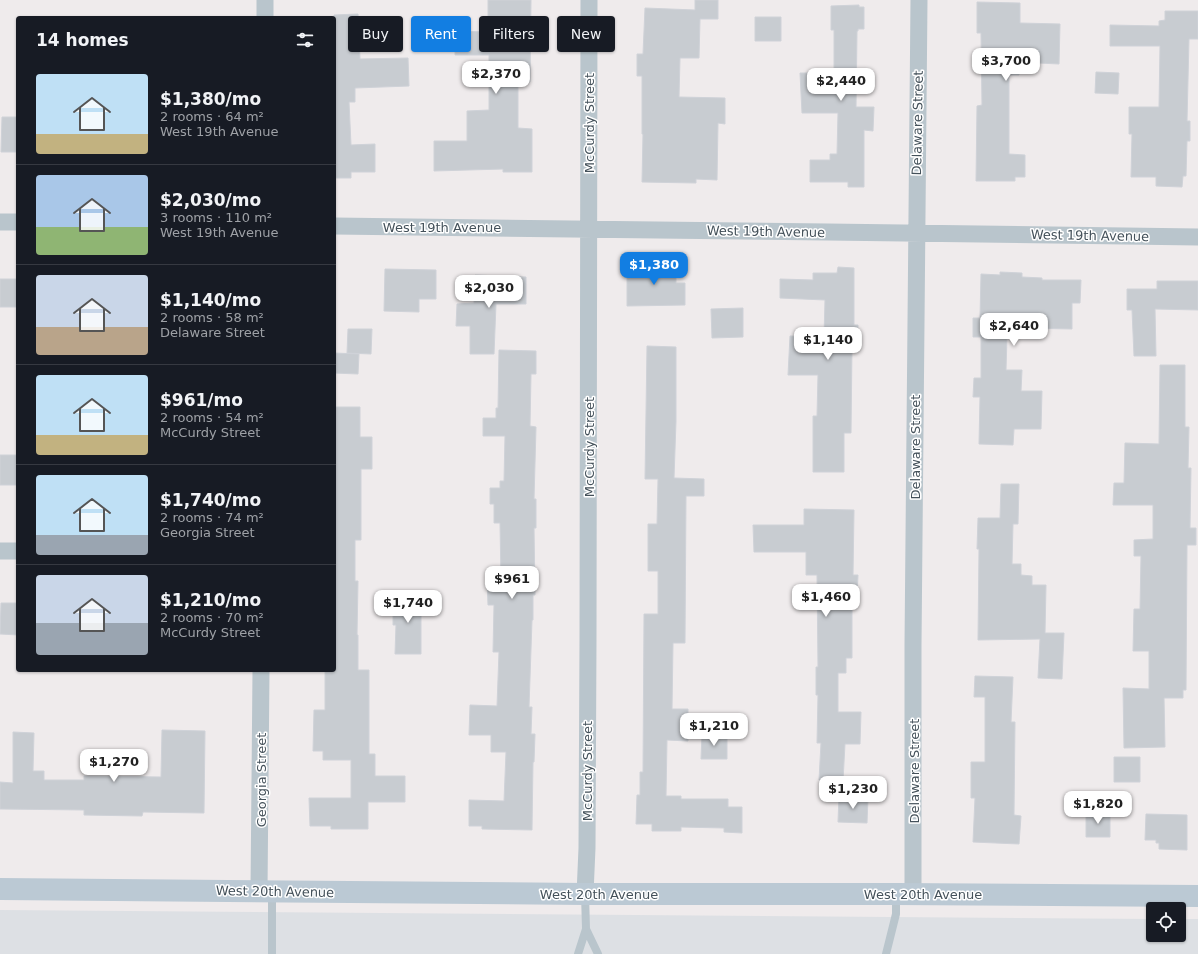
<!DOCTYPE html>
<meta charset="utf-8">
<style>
:root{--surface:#171b24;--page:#20242c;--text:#f1f3f6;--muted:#9ea1a6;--line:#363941;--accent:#127ee2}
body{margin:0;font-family:"DejaVu Sans",sans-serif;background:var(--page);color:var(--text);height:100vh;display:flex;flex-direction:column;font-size:15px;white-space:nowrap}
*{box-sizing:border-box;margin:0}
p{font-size:13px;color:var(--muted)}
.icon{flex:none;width:22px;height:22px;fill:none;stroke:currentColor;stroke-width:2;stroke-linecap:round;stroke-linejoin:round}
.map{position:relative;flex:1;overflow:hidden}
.sheet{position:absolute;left:16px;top:16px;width:320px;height:656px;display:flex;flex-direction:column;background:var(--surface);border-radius:4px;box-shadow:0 1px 3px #0004}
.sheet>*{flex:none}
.banner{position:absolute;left:348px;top:16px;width:380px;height:36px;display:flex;gap:8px}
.buttons{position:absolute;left:1146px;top:902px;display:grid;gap:8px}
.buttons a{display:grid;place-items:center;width:40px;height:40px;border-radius:4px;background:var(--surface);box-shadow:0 1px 3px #0004;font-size:20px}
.price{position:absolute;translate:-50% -34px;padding:0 9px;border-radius:8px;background:#fff;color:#222;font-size:13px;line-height:26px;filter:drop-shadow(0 1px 2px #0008)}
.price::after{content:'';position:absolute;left:50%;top:24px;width:12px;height:9px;margin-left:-6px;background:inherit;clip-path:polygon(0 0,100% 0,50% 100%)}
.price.on{background:var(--accent);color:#fff}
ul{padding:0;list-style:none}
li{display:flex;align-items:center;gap:12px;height:100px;padding:0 20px}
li+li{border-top:1px solid var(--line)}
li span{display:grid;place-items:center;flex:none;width:112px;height:80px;border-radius:4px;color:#555}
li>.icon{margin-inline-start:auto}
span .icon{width:48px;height:48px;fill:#fffc;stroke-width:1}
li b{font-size:17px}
h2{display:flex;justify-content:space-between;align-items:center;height:48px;padding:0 20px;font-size:17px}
.pill{padding:0 14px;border-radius:4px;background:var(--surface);box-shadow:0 1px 3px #0004;font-size:14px;line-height:36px}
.pill.on{background:var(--accent);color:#fff}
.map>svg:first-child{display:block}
.airport{fill:#dde0e4}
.building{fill:#c8ccd1;stroke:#cfd2d8}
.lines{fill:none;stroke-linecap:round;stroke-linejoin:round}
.service{stroke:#b9c5cc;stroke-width:8}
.minor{stroke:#b9c5cc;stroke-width:17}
.secondary{stroke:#bbc9d4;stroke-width:22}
.labels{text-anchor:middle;stroke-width:3;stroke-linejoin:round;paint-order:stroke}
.street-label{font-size:13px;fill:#44515a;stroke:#fff}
</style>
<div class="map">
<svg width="1198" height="954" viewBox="0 0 1198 954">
<rect width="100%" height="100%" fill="#efebec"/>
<path class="airport" d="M0 910 1153 919V935H1179V919H1198V954H0Z"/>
<path class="building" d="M488 0H531L530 82H518V128L532 129V172H503V169L434 171V141H467V111L489 110V55H455V31L488 32Z
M695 0H718V19H700L699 58H680L679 97 725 98V124L718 123 717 180 696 179V183L642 182 643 134H642V76H637V54H643L645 8 695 10Z
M977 2 1020 3V23L1060 24 1059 64 1019 62V75H1009V154L1025 155V177H1015V181H976L977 106 982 105 981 33H977Z
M859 5V7H864V29H858V31H857L856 107H874L873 131 864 130V187H848V182H810V160H830V154H837L838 113H802L800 73H834V30H831V6Z
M1165 11H1198V39H1189L1187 121H1190V141H1187L1186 176H1183L1182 187 1156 186V177H1131L1132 134H1129V107H1159L1160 46H1110V25L1159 26V21L1165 20Z
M358 14 360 59 408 58 409 86 355 88V102H349L351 145 375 144V172H351V178H334V15Z
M755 17H781V41H755Z
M1096 72 1119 73 1118 94 1095 93Z
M2 117H18V152H1Z
M627 264H676V283H685V305L627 306Z
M838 267 854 268V325H858L857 346H852L851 433H844V472H813V416H817L818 375H788L790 336 824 337 825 300 780 298V279L813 280V273H837Z
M385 269 436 270V299H419V312L384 311Z
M1000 272 1022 273V277L1042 278V280H1081L1080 303H1072V329L1022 328V336H1007L1006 370H1022L1021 391H1042L1041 429H1014L1013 445 979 444 980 397H973L974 378H981V337H973V318H980L981 274 1000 275Z
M475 275 526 277V304H496L494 354H470V326H456L457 304 474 303Z
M0 279H18V307H0Z
M1157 281H1198V310L1155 309 1156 356H1134L1132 310H1127V289H1157Z
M743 308V337L712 338 711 309Z
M348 329H372L371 354 347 353Z
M647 346 676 347V421L674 478 704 479V496H686L685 643H673L672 709H688V741L667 740 666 796H681V799H728V807H742V833L724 832V828L681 827V831H652V824H636L637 795H640V772H643L644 614H658V571H648V524H657L658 479H645Z
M499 350 536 351V374H531L530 426 536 427 534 499H536V528H534L535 595H533V620H532L529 707H532L531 734H535L534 762H533L532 830 482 829V826H469V800L504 801 506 752H491V735H469L470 705 497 706 499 652H493L494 605H488L487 580 501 579 500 523H494V504H490V488H500V481H504L505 436H483V418H496V408H498Z
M334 353 359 354 358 374 334 373Z
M1160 365H1185V427H1189L1188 468H1191L1190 528H1196V545H1187L1186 690H1183V698H1164L1165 747 1124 748 1123 688 1149 689V651H1133L1134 609H1140L1141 556H1134V540L1153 539V505H1113L1114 483H1124L1125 443 1159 444Z
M334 407H360V437H372V469H361V540H355V581H358L357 635H358V670H369V754H375V776H405V802H368V829H331V826H310L309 798H351V760H323V751H313L314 710H325V670H334Z
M0 455H18V485H0Z
M1001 484H1019L1018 524H1013L1012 564H1021V575L1032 576V585H1046L1045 633H1064L1062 679 1038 678 1040 639 978 640 979 549H977L978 518H1000Z
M804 509 854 510 853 575H858L857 597H852V658H846V673H838V712H861L860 744H845L843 781 819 780 821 743H817L818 695H816V667H818L817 575H806V552H754L753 525H804Z
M393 596H421V654H395L396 625H393Z
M1 603H18V635L0 634Z
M975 676 1013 677 1011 722H1015L1014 815 1021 816 1019 844 973 842 975 798H971V762H985V697H974Z
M162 730 205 731 204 813 143 812 142 816 84 815V810L0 809V782L13 783V732L34 733 33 771H44V780H84V776L161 777Z
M702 735H727V759H701Z
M1114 757H1140V782H1114Z
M839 796 868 798 867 823 838 822Z
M1086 813 1110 814V837H1086Z
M1146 814 1187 815V850L1159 849V843H1156V840H1145Z"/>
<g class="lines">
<path class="service" d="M272 892V954
M586 929 598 954
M578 954 586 929 585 894
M886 954 896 914V894"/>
<path class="minor" d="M265 18V0
M0 222H18
M334 226C622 228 910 234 1198 237
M0 551H18
M259 891 261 670
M585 894 587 848 588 640 589 0
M913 894V645L919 0"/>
<path class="secondary" d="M0 889 585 894H896L1198 896"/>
</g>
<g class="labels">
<g class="street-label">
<text transform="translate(589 123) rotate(-90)" y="5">McCurdy Street</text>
<text transform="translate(917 123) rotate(-89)" y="5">Delaware Street</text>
<text x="442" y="232">West 19th Avenue</text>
<text transform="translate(766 231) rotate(1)" y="5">West 19th Avenue</text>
<text transform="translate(1090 235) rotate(1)" y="5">West 19th Avenue</text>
<text transform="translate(589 447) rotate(-90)" y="5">McCurdy Street</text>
<text transform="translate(915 447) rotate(-90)" y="5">Delaware Street</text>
<text transform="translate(587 771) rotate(-90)" y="5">McCurdy Street</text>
<text transform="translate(914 771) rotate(-90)" y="5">Delaware Street</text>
<text transform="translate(261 780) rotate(-90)" y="5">Georgia Street</text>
<text transform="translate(275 891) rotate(1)" y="5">West 20th Avenue</text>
<text x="599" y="899">West 20th Avenue</text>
<text x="923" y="899">West 20th Avenue</text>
</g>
</g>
</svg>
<div class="buttons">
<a><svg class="icon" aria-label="locate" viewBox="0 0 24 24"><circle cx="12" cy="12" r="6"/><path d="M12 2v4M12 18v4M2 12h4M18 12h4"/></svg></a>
</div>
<b class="price" style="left:1006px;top:82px">$3,700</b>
<b class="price" style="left:496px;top:95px">$2,370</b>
<b class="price" style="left:841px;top:102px">$2,440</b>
<b class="price on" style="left:654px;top:286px">$1,380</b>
<b class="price" style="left:489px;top:309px">$2,030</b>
<b class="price" style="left:1014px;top:347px">$2,640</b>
<b class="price" style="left:828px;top:361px">$1,140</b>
<b class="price" style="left:512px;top:600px">$961</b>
<b class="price" style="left:826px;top:618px">$1,460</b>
<b class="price" style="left:408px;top:624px">$1,740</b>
<b class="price" style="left:714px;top:747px">$1,210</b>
<b class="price" style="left:114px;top:783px">$1,270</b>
<b class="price" style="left:853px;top:810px">$1,230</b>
<b class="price" style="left:1098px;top:825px">$1,820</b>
<div class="banner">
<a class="pill">Buy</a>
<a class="pill on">Rent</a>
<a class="pill">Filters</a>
<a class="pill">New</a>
</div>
<section class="sheet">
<h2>14 homes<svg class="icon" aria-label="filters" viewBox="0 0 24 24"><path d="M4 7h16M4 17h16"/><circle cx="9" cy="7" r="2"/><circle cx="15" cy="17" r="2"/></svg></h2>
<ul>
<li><span style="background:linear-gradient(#bfe0f5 75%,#c2b280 0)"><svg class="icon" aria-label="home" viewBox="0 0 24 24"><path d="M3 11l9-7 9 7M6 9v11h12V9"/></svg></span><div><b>$1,380/mo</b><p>2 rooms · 64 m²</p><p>West 19th Avenue</p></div></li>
<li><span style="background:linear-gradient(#a9c7e8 65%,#8fb573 0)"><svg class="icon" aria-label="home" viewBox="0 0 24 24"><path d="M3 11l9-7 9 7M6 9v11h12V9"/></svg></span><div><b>$2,030/mo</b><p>3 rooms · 110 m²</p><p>West 19th Avenue</p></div></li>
<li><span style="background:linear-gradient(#c9d6e8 65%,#b9a48a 0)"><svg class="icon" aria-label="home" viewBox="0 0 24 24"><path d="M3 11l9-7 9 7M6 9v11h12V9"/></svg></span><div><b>$1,140/mo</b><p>2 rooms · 58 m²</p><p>Delaware Street</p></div></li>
<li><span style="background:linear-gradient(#bfe0f5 75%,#c2b280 0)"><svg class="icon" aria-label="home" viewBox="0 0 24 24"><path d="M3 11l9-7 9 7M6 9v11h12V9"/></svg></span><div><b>$961/mo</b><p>2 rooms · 54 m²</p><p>McCurdy Street</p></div></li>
<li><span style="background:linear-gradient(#bfe0f5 75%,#9aa5b1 0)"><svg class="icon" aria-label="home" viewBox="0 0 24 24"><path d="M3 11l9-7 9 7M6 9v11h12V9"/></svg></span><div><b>$1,740/mo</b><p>2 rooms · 74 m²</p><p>Georgia Street</p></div></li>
<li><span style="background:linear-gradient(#c9d6e8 60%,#9aa5b1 0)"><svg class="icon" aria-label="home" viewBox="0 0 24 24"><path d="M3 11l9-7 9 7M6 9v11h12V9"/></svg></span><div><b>$1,210/mo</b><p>2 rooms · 70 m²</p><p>McCurdy Street</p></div></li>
</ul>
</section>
</div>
